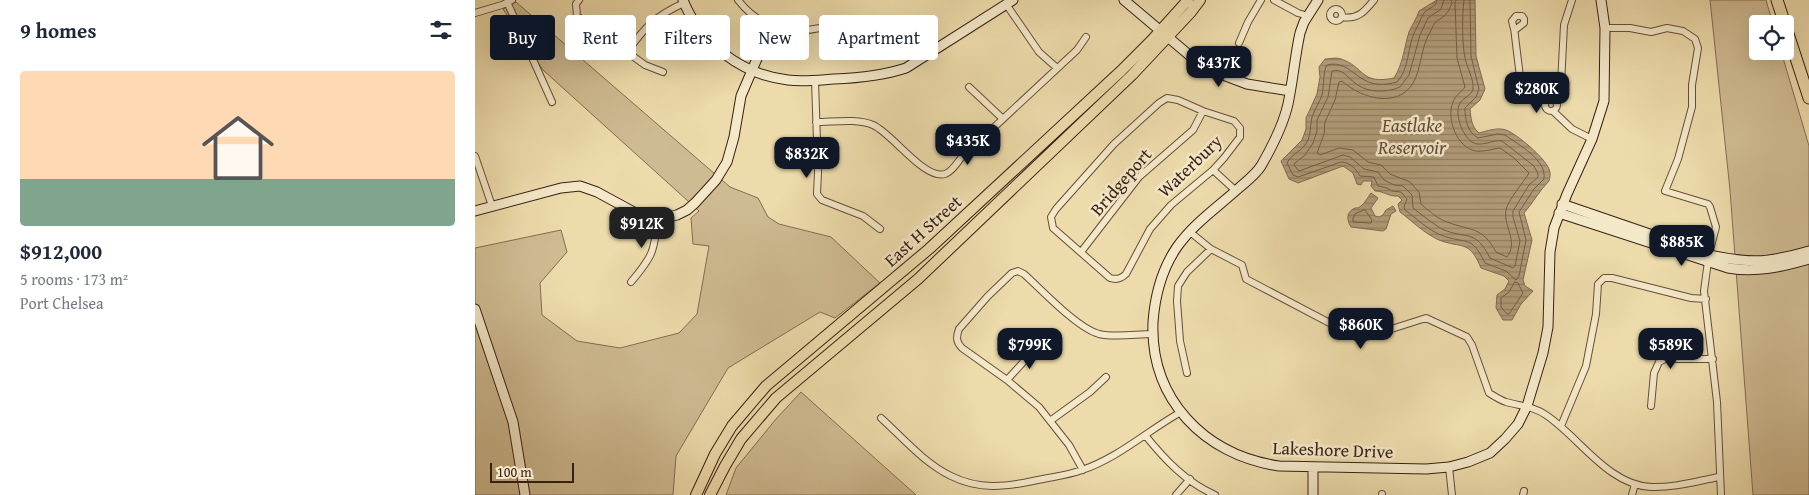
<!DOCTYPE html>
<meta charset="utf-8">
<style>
:root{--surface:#fff;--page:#f2f2f3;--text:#1f2937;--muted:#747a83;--line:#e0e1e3;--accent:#111827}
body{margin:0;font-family:"Gentium Book Plus",serif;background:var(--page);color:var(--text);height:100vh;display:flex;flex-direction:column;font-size:19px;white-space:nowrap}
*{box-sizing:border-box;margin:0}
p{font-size:16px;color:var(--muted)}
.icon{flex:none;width:28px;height:28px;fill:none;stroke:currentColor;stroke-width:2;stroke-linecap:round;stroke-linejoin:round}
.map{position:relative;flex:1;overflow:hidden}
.side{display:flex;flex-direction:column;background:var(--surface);width:475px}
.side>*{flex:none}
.guide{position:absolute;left:15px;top:15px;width:475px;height:45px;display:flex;gap:10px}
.controls{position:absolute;left:1274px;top:15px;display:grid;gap:10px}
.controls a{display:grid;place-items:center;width:45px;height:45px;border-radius:5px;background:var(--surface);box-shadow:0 5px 20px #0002;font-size:25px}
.scale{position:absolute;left:15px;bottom:12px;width:84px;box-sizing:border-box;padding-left:5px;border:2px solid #3a1f15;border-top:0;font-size:14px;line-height:18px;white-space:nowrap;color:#3a1f15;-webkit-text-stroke:4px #f3e8c8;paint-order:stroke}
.price{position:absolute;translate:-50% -42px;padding:0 11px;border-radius:10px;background:var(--accent);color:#fff;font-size:16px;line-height:32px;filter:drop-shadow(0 1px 2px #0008)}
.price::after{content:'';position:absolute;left:50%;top:30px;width:15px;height:11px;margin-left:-8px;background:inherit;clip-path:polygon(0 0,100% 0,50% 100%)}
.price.selected{background:#222;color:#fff}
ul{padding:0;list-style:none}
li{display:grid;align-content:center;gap:10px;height:265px;padding:0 20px}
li+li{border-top:1px solid var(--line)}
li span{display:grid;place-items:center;height:155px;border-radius:5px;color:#555}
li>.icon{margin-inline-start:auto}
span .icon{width:90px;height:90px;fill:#fffc;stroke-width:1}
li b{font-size:21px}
h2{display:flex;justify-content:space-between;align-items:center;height:60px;padding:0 20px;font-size:21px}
.tag{padding:0 18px;border-radius:5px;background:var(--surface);box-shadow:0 5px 20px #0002;font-size:18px;line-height:45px}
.tag.selected{background:var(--accent);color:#fff}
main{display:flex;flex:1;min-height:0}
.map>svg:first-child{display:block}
.grass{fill:#cfbb92;stroke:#846d54}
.water{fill:url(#water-rules);stroke:#816950}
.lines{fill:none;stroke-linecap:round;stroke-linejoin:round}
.shore{stroke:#755d46;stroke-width:1}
.street-casing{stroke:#674e3a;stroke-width:8}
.secondary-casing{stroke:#3a1f15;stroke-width:11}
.primary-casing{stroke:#3a1f15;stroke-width:12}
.highway-casing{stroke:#3a1f15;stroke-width:13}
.street{stroke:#f3e8c8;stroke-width:6}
.secondary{stroke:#f3e8c8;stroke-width:9}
.primary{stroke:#eddbab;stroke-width:10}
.highway{stroke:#eddbab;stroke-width:11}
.labels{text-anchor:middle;stroke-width:5;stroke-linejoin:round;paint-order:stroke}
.street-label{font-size:18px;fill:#3a1f15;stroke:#f3e8c8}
.water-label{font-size:19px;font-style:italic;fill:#634a38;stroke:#f3e8c8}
</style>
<main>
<section class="side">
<h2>9 homes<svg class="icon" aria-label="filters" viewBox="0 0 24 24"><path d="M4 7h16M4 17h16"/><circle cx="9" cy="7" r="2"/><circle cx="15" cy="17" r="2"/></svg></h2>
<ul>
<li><span style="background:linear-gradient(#ffd9b3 70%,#7fa58c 0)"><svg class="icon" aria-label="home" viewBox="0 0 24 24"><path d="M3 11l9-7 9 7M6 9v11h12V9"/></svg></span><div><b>$912,000</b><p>5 rooms · 173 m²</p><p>Port Chelsea</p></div></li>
</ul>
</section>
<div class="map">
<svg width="1334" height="495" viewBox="0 0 1334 495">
<defs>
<pattern id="water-rules" width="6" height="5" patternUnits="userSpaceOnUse" patternTransform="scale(1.25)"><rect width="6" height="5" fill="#b09b78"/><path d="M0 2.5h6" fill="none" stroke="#907e61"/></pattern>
</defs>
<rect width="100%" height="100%" fill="#eddbab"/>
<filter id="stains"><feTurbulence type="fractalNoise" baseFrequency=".004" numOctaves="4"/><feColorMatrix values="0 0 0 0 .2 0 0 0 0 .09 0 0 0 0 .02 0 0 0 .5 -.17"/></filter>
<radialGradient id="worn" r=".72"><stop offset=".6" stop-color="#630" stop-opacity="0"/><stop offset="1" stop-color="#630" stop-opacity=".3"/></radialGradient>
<path class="grass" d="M1235 0H1291L1298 24H1282V51H1306L1334 146V495H1278L1255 190Z
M41 2 255 187 283 198 293 217 304 224 356 237 405 283 360 318 345 312 253 368 201 456 198 495H0V248L86 230 92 252 65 283 67 315 102 341 145 348 204 333 222 314 234 246 218 244 216 218 224 211 68 70 28 9Z
M326 392 441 495H251L261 468 301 419Z"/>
<path class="water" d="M962 0H1000L1001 56 1010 89 1005 100 995 109C996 118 996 126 1004 133 1012 131 1022 127 1031 130 1042 134 1070 158 1074 169 1076 173 1075 178 1074 181 1064 191 1058 203 1049 213L1057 240 1048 280 1050 286 1058 291 1046 304 1037 320H1028L1021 308 1022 295 1030 289 1034 281 1029 276 1006 268C994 239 987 249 964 240 950 234 937 221 925 212L923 204 927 200 923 196C914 197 909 191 900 191L896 186 897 181H888L886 185 882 184 878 173 868 166 823 183 814 179 806 161 827 140 831 129V118L842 94 845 77 844 67 850 59C855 59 861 57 866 59 890 67 885 85 919 78 928 64 929 48 934 32 937 25 942 18 944 11Z
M896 193 903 198 896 208 900 216 904 217 908 215 911 210 918 206 921 211 916 214 911 229 908 231 876 227C872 221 871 213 878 209 884 206 880 210 886 206 890 203 893 197 896 193Z"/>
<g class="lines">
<path class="shore" d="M962 0C961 8 954 7 949 13 946 17 943 26 940 31 932 47 935 68 922 82 882 94 879 58 852 65 848 70 849 87 847 95 844 103 840 109 837 117 835 125 836 133 833 140 828 151 816 154 812 163L818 175 823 177 866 162C875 162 881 169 885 176L899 177 903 186 912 188 917 191 926 192 932 199 929 207 930 210C941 218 953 230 966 235 992 245 996 234 1010 263L1031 271 1041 280 1044 276 1051 240 1044 212 1059 189 1069 179C1072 160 1044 145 1030 135L1023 134 1003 138C992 132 990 119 990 108L1001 97 1004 89 996 56 995 0
M969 0 966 9 953 18 945 35 934 75 925 87C911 93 892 93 880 83 872 77 867 68 857 71L853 97 842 120V131L838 143 830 155 820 163 819 165 824 171 868 155 875 157 889 169 903 172 909 180 919 185 928 186 937 195 938 208C947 215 957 223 967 229 991 240 1000 228 1015 258L1038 268 1040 266 1045 241 1038 217V211L1054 185 1063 177V174L1059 166 1027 141C1018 139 1006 148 997 142 987 135 979 114 985 103 988 98 997 95 998 89 999 79 992 68 990 58 987 43 987 16 989 0
M976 0 977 3C975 7 974 12 969 16 967 19 962 19 960 23 957 26 956 32 953 36 947 48 946 64 941 77 928 110 888 100 867 81L864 82 860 100 850 122 849 134 842 153 845 155 864 148 878 150 893 162 906 165 915 174 935 182 944 192 946 204C954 211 963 219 972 222 996 231 1007 226 1021 252L1032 257C1044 241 1028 227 1031 210 1032 201 1049 182 1054 173L1039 158 1025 148C1017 149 1009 152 1001 151 982 148 971 119 978 102 980 96 986 92 990 87L982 58 980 3 981 0
M890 210 897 220 896 223 878 222V218L880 214Z
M1040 282 1043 283 1048 293 1034 314H1032L1026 307V298L1034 292Z"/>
<defs>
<path id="street" d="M104 0 101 4 102 16 170 65 188 72
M263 0C284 27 312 35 345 28
M799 0 823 13 833 16
M33 4 77 102
M531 4 564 52 582 68
M855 15a6 6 0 1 1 12 0a6 6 0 1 1-12 0Z
M0 13 27 5 37 0
M867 17C883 20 890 11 899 0
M1130 28H1155L1176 32 1192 28 1208 31 1220 39 1223 48 1217 85V107L1203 159 1190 191 1233 204 1235 207 1241 227 1234 254 1229 291 1242 402 1246 495
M1040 30 1049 23V19L1047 16H1041L1037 21C1038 26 1040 31 1040 36L1045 77C1045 96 1055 96 1070 104
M764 43 773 22 786 0
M152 52C170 27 180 16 209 3
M340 80 343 172 342 194 347 200 388 216 405 229
M494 87 528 119
M692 98 703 100 728 111 759 121 765 128V137L749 158 738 170 696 205 675 229 651 274C646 279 641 280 635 278L578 228 576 217 581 209 639 144 684 103Z
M1070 105a6 6 0 1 1 12 0a6 6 0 1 1-12 0Z
M1080 100 1086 84 1089 25 1097 0
M1078 111 1097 129 1117 139
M341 122C358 122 382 118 398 125 417 133 449 180 470 174 477 172 482 163 486 158L602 50 611 37
M0 156 17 206
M738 170 761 191
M715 232 736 249 767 265 771 279 885 339 951 318 992 337 997 345 1014 393C1019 396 1025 400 1031 402 1045 406 1058 406 1071 415 1104 437 1133 485 1176 487 1199 488 1222 481 1244 477
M606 252 664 177 718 130 728 111
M156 282C178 256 179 252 183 218
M712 373 705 341 702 301 703 286 712 272 736 249
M532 380 562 347
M1176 406 1179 373 1184 362 1190 359H1238
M406 418C428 438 449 463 476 476 504 490 530 487 558 481 575 477 591 476 607 470 643 458 672 431 706 412
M575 421 615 392 631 377
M1086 426 1111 366 1121 314 1123 284 1129 278H1137L1216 298 1231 299
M670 435C690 460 711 482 740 495
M974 467 977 495
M608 470 594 445 564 407 532 380 487 348C481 342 481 337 484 329L513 296 537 273 543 271 549 274C567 290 602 328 624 334 641 338 661 334 678 334
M701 495 715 479
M907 495V494
M1048 495 1049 491
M1157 495 1160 484"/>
<path id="secondary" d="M208 0C225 43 267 75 313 80 328 82 344 80 359 79 384 78 407 76 431 68L538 0
M649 0 720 60 735 70 772 84 815 91
M843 0 829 22 825 33C820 56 818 80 813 104 808 126 797 147 786 166 781 174 772 181 765 187 743 207 719 223 702 247 687 269 680 295 678 322 675 399 729 455 804 466L951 469 974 467 993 462 1015 453 1030 439 1043 424 1052 406 1068 353 1073 327 1075 252 1079 228 1092 194 1117 139 1129 101 1130 28 1126 0
M1087 204 1239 256C1279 264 1294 262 1334 251
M0 211 86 188 105 186 122 192 168 217 189 218 202 215 212 210 220 203 241 180 252 162 259 137 266 96 296 26
M1084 213 1253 268C1282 273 1306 267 1334 259
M0 309 38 422 50 495
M838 467V495"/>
<path id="primary" d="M221 495 240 454 257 426 291 386 454 249 646 71 676 41 713 0
M235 495 250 466 266 439 301 398 443 279 657 75 716 12 725 0"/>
<path id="highway" d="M1302 0 1334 98"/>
</defs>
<use href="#street" class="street-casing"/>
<use href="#secondary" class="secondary-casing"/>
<use href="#primary" class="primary-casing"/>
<use href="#highway" class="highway-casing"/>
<use href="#street" class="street"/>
<use href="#secondary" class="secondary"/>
<use href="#primary" class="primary"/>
<use href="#highway" class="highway"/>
</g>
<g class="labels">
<g class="street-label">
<text transform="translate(715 166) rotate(-44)" y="6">Waterbury</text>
<text transform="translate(646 182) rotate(-49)" y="6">Bridgeport</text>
<text transform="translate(448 231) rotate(-42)" y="6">East H Street</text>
<text transform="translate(858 450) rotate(2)" y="6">Lakeshore Drive</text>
</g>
<g class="water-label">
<text x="937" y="132">Eastlake<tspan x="937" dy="22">Reservoir</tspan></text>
</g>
</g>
<rect width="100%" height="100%" filter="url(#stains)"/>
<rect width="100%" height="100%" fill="url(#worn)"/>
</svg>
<div class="controls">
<a><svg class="icon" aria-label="locate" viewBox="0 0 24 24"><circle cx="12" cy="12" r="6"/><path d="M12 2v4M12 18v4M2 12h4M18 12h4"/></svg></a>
</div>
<div class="scale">100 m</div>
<b class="price" style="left:744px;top:88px">$437K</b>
<b class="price" style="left:1062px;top:114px">$280K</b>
<b class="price" style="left:493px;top:166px">$435K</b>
<b class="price" style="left:332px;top:179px">$832K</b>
<b class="price selected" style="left:167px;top:249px">$912K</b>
<b class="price" style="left:1207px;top:267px">$885K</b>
<b class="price" style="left:886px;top:350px">$860K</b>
<b class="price" style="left:555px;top:370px">$799K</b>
<b class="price" style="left:1196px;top:370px">$589K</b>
<div class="guide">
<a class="tag selected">Buy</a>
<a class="tag">Rent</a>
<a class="tag">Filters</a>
<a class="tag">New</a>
<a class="tag">Apartment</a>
</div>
</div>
</main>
